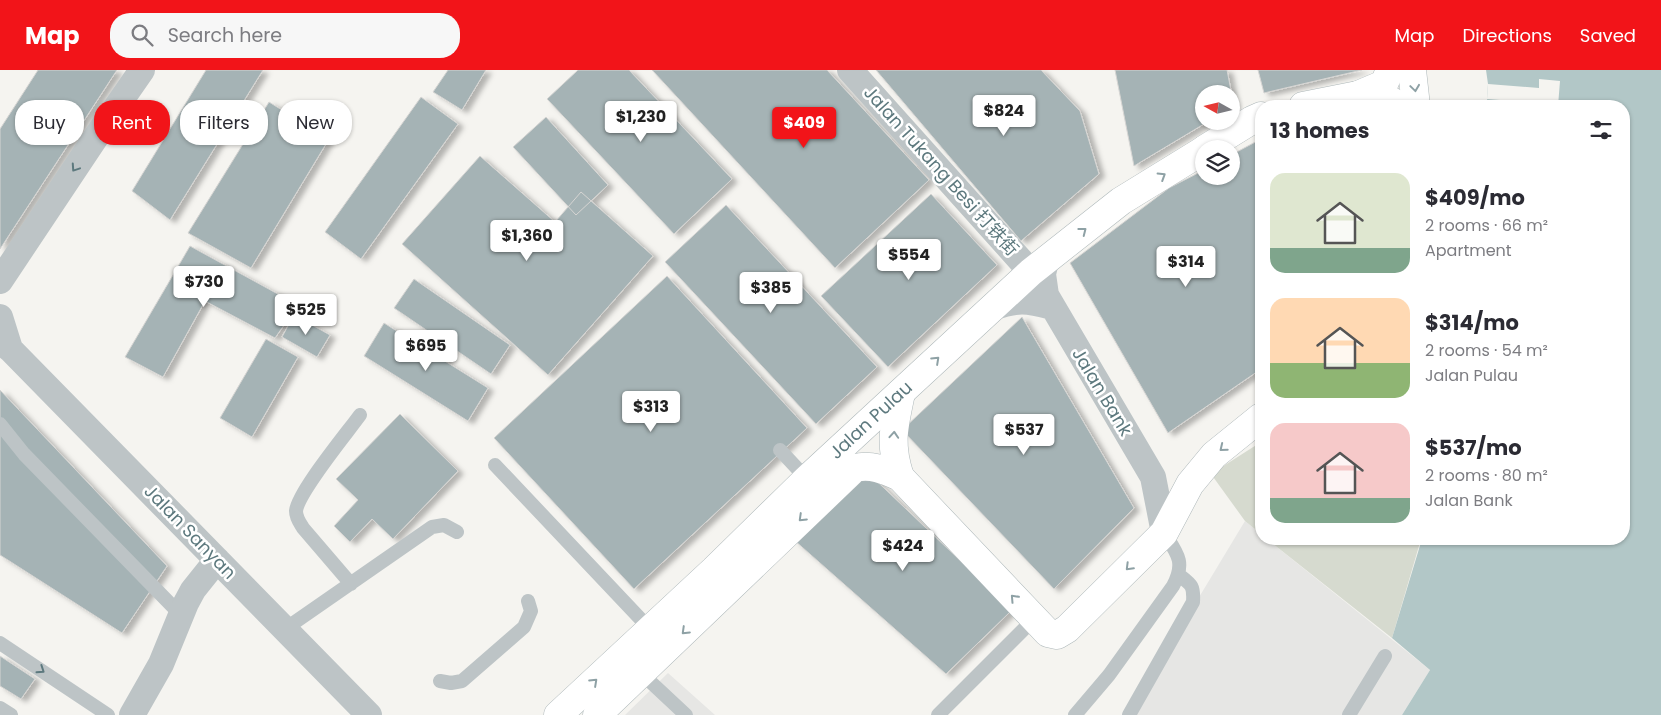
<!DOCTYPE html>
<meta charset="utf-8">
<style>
:root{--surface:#fff;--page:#f7f7f7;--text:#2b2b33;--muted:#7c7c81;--accent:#f21419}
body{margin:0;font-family:Poppins,"Noto Sans SC",sans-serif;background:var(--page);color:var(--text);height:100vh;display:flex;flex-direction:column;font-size:19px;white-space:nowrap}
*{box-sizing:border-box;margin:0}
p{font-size:16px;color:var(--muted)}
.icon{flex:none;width:28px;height:28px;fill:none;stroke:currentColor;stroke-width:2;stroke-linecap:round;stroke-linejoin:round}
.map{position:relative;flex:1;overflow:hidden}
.panel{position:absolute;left:1255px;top:30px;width:375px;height:445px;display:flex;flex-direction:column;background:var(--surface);border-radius:20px;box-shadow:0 1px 4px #0004}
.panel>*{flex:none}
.guide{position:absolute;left:15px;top:30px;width:475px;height:45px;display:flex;gap:10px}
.needle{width:32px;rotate:278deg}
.tools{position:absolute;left:1195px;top:15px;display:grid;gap:10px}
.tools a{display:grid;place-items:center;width:45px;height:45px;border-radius:50%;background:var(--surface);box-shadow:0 1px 4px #0004;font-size:25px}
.price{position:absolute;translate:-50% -42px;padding:0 11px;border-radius:5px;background:#fff;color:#222;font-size:16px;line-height:32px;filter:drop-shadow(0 1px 2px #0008)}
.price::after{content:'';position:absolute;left:50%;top:30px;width:15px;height:11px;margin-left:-8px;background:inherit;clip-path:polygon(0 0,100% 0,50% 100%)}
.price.current{background:var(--accent);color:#fff}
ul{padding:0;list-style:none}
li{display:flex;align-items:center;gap:15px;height:125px;padding:0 15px}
li span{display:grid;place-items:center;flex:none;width:140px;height:100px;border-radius:15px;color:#555}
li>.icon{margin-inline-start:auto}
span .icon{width:60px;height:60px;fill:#fffc;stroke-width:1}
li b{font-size:21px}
h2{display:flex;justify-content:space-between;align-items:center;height:60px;padding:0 15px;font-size:21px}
.chip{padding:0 18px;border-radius:20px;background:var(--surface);box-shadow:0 1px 4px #0004;font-size:18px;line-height:45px}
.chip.current{background:var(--accent);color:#fff}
header{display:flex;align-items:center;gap:30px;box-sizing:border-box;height:70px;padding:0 25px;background:var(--accent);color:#fff}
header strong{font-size:24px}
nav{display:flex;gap:28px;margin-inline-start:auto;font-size:18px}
.search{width:350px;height:45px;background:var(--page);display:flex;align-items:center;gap:12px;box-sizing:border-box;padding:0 18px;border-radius:20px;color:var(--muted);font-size:19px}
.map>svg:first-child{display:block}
.built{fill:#e6e6e4}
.green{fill:#d6dacf}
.water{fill:#b2c7c7}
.pier{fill:#f5f4f0}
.building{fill:#a5b3b5;stroke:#d6d5d3;filter:url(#shadow)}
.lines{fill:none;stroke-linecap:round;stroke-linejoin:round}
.secondary-casing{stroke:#adb7b9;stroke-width:29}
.lane{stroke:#bdc4c6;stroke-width:14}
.street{stroke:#bdc4c6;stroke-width:26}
.secondary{stroke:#fff;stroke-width:28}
.oneway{stroke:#8ea1a5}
.oneway2{stroke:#5d797e}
.labels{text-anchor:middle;stroke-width:5;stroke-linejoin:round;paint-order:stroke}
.street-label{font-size:18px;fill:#5d797e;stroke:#fff}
</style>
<header>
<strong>Map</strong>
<div class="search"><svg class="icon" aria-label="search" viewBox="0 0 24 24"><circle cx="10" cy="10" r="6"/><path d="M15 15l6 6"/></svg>Search here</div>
<nav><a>Map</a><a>Directions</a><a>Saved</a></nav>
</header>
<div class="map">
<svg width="1661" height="645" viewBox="0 0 1661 645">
<defs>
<filter id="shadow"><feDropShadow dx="5.5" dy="3" stdDeviation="2.5" flood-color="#0004"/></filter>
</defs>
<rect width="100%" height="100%" fill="#f5f4f0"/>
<path class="built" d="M1245 451 1261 464V469H1267L1430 600 1402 645H1128Z
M668 603 715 645H625Z"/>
<path class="green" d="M1261 372V464L1245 451 1211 404Z
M1267 469H1421L1392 568Z"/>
<path class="water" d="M1486 0H1661V645H1402L1430 600 1392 568 1422 469H1624V36H1489L1487 29 1488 14Z"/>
<path class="pier" d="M1539 9 1560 11 1558 36H1538V33L1487 29 1488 14 1539 18Z"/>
<path class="building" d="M38 0H117L0 179V59Z
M206 0H263L170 150 132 121Z
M448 0H486L462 40 433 22Z
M578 0H629L732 109 674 164 547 29Z
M652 0H827L929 110 835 198Z
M876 0H1041L1080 41 1099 104 1021 171Z
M1115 0H1227L1234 36 1231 38V24H1204V51H1209L1134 96Z
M1258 0H1362L1264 23Z
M421 27 458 54 361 189 325 162Z
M269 32 329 69 251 198 188 163Z
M546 47 608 115 576 145 513 77Z
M1261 69V299L1168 363 1070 193 1169 118 1204 100V106H1231V85Z
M480 86 555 152 581 122 653 186 548 305 402 174Z
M931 124 997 195 888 297 821 226Z
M726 135 877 297 816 354 665 192Z
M190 176 298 235 275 268 205 231 163 307 125 287Z
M667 206 807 358 634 519 494 368Z
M414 209 510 275 491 304 394 238Z
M294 245 330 265 317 287 282 267Z
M1022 247 1134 438 1054 519 902 360Z
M384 253 488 318 468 351 364 286Z
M266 269 298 287 252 367 220 348Z
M0 320 167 496 122 563 0 485Z
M400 344 458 401 393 469 372 449 350 472 334 456 358 430 336 409Z
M863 398 1012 540 946 604 794 470Z
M0 586 35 609 21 629 0 616Z"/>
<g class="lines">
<defs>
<g id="secondary">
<path d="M1412 0 1416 36"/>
<path d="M1358 25C1375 25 1386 26 1399 36"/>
<path d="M1303 36 1358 25 1384 14 1390 0"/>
<path d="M1205 79 1252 50 1261 46"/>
<path d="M900 407C889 373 894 357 901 323"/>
<path id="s1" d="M558 645 714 500 807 409 1031 202 1121 131 1204 80"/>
<path d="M597 645 855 398C871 394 885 400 900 407L1048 563 1057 565 1067 559 1164 463 1190 414 1214 385 1261 347"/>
</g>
</defs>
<use href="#secondary" class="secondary-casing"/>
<path class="lane" d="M0 354 24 384 181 545
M780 380 807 409
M495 395 650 559
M351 514 303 458C300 453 296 448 296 441 298 422 347 363 360 345
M285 559 432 457 444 455 457 462
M0 573 108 645
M641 603 686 645
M440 611 451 613 462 611 524 557 531 541 528 531
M0 638 11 645
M938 645 1034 549
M1075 645 1109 605 1173 516C1186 492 1177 483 1164 463
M1129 645 1193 532C1194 516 1192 515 1179 505
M1349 645 1385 586"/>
<path class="street" d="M850 0 1031 202
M1046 191 1043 204 1046 225 1153 407 1164 463
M0 211 108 49 142 0
M992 238C1018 229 1026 230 1052 237
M0 247 10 279
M0 271 10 279 369 645
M132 645 161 594 186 533 193 520 217 490"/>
<use href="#secondary" class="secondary"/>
</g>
<defs><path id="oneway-chevron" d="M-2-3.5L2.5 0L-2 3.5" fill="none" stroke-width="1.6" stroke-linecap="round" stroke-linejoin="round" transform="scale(1.25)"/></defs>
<g class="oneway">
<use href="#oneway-chevron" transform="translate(1415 18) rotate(82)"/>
<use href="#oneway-chevron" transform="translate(1162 106) rotate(-32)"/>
<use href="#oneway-chevron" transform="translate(1083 161) rotate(-38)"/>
<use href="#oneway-chevron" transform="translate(936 290) rotate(-43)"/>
<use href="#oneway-chevron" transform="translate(894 365) rotate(-86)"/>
<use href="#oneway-chevron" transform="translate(1223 378) rotate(141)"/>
<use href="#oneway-chevron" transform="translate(802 448) rotate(136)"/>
<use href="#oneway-chevron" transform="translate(1129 497) rotate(135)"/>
<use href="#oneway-chevron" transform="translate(1014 528) rotate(-133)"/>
<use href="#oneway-chevron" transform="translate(685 561) rotate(136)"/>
<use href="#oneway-chevron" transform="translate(594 612) rotate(-43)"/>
</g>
<g class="oneway2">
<use href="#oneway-chevron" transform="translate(75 98) rotate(124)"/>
<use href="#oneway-chevron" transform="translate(41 600) rotate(34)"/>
</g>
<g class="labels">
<g class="street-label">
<text transform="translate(941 101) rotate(48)" y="6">Jalan Tukang Besi 打铁街</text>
<text transform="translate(1102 322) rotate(59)" y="6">Jalan Bank</text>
<text dy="6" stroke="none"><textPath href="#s1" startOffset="430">Jalan Pulau</textPath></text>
<text transform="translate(190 462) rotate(46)" y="6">Jalan Sanyan</text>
</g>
</g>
</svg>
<div class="tools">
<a><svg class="needle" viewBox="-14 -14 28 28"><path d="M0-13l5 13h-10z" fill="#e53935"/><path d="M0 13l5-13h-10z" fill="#7c7c81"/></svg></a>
<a><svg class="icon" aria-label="layers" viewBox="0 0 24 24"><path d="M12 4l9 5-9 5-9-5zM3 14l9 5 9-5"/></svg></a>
</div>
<b class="price" style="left:1004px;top:67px">$824</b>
<b class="price" style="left:641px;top:73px">$1,230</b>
<b class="price current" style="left:804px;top:79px">$409</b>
<b class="price" style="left:527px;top:192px">$1,360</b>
<b class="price" style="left:909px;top:211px">$554</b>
<b class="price" style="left:1186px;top:218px">$314</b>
<b class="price" style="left:204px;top:238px">$730</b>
<b class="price" style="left:771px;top:244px">$385</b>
<b class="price" style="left:306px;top:266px">$525</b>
<b class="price" style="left:426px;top:302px">$695</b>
<b class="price" style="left:651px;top:363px">$313</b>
<b class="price" style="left:1024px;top:386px">$537</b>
<b class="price" style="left:903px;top:502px">$424</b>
<div class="guide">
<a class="chip">Buy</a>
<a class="chip current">Rent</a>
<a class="chip">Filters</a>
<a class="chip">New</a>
</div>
<section class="panel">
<h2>13 homes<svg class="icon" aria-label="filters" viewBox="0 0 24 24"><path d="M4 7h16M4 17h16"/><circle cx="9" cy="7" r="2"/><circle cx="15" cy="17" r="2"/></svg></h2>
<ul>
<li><span style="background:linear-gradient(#dfe7d0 75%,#7fa58c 0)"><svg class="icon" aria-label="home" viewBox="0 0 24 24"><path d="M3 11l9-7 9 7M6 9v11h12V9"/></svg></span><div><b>$409/mo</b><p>2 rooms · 66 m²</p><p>Apartment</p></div></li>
<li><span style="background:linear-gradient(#ffd9b3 65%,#8fb573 0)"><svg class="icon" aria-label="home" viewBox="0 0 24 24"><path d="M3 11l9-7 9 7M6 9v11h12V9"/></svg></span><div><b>$314/mo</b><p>2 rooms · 54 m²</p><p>Jalan Pulau</p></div></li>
<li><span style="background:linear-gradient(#f6c9c9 75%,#7fa58c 0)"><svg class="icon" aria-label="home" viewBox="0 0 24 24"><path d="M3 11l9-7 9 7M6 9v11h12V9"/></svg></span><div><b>$537/mo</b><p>2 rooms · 80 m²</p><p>Jalan Bank</p></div></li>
</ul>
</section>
</div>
